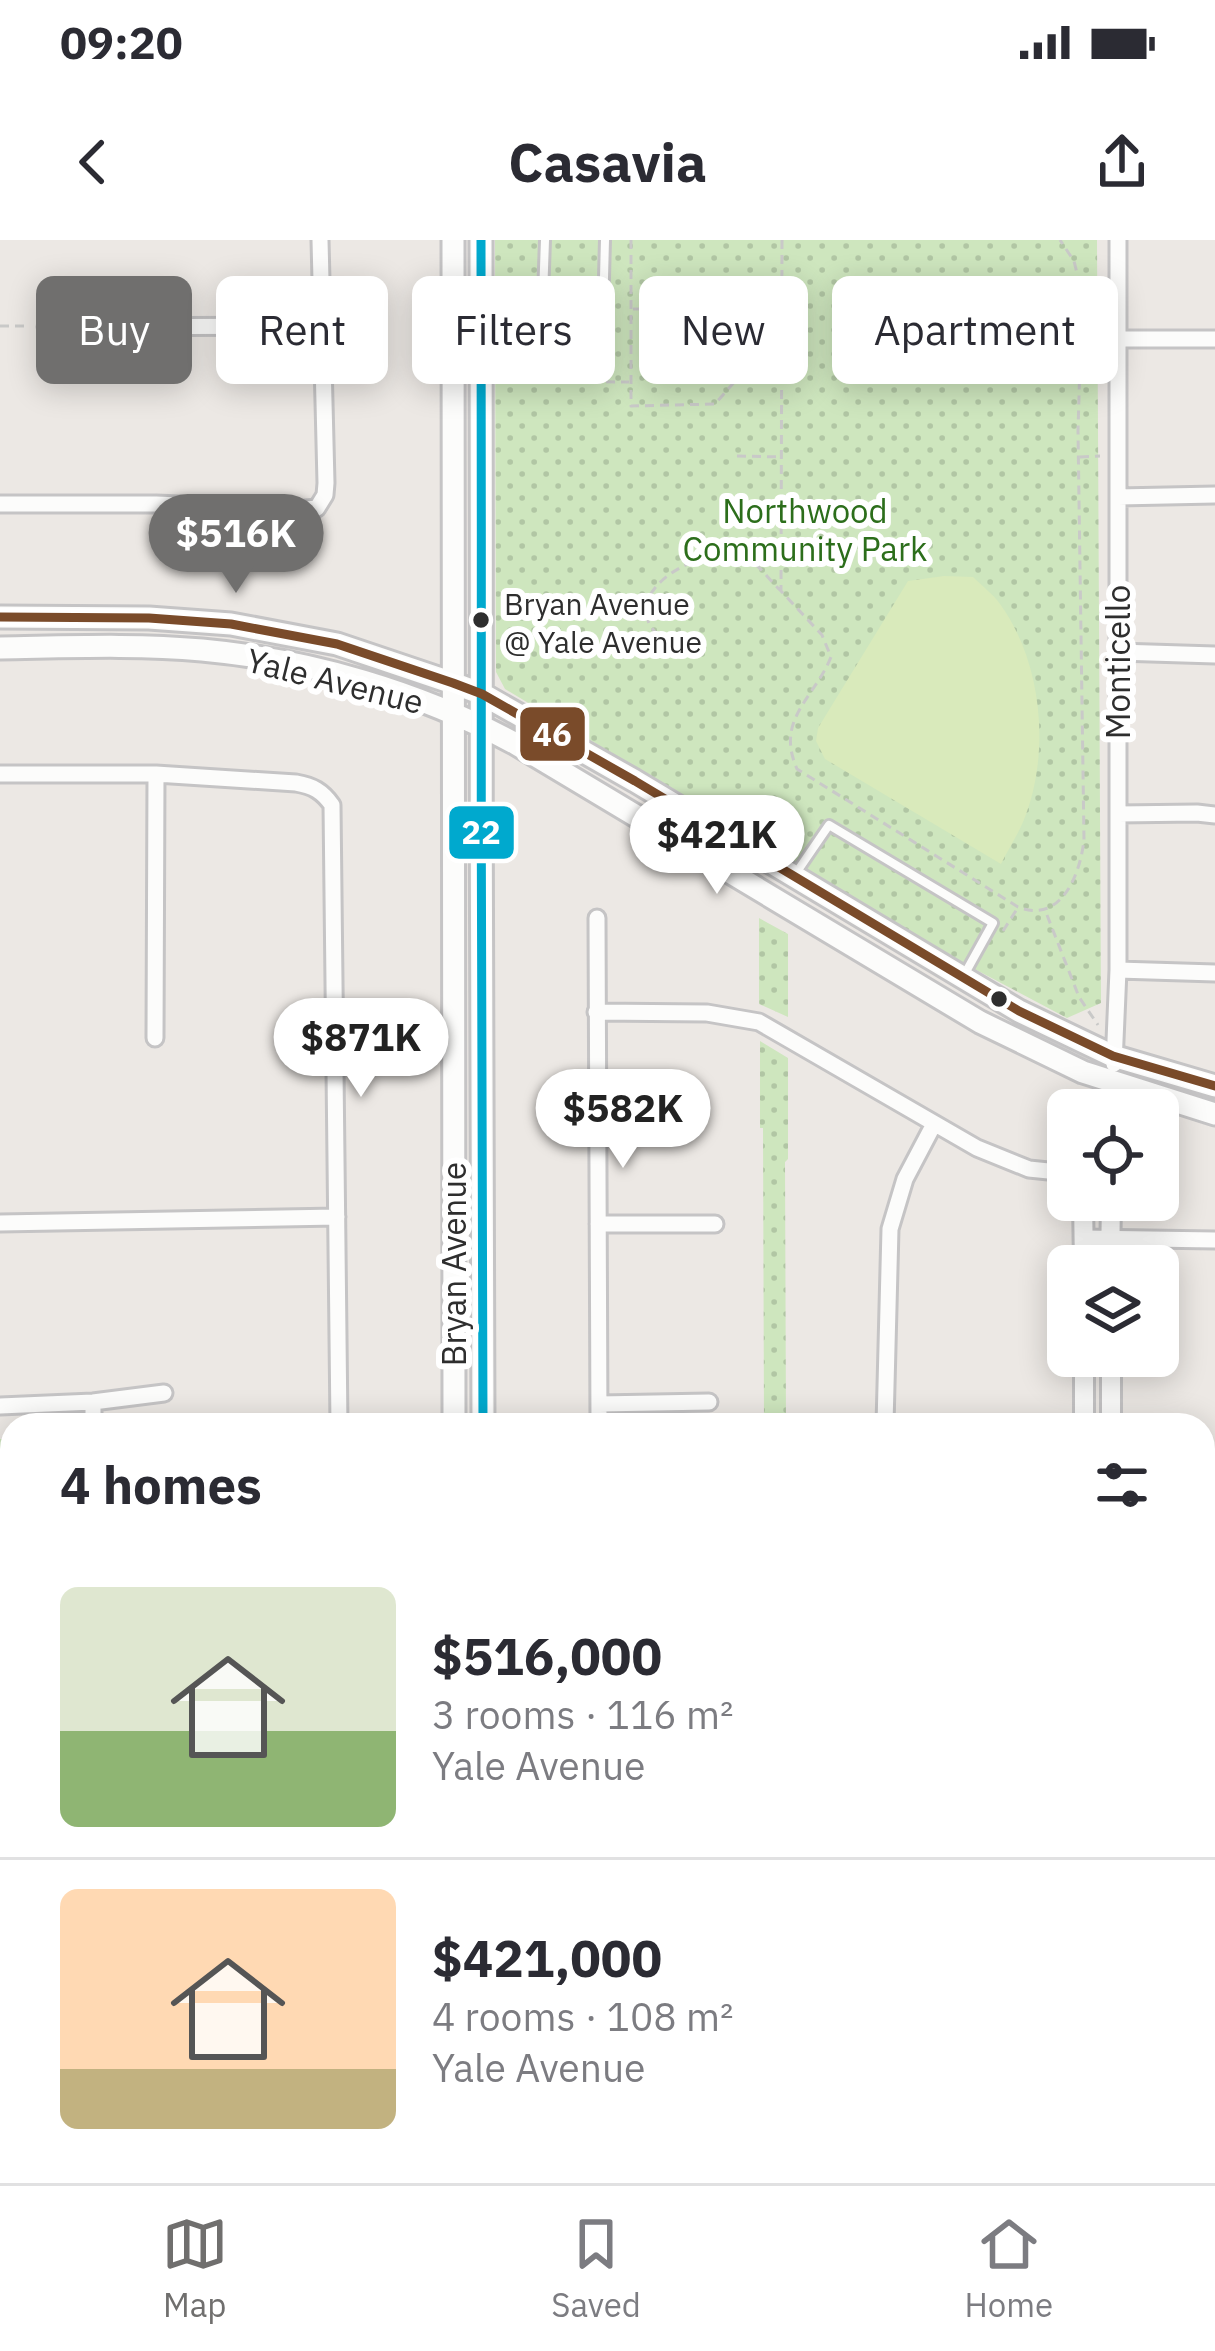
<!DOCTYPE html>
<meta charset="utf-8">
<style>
:root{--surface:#fff;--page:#f2f2f3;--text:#2b2b33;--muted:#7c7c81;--line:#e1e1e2;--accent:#706f6e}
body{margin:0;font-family:"IBM Plex Sans",sans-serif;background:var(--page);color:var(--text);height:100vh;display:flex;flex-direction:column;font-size:45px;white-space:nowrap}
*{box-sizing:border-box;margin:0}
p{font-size:39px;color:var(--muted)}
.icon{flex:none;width:66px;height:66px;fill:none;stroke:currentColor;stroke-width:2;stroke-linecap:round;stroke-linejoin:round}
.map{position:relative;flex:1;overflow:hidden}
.sheet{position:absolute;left:0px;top:1173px;width:1215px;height:771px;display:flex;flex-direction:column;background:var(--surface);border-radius:36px 36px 0 0;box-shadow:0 6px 30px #0003}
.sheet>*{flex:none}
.banner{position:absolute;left:36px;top:36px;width:1143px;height:108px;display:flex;gap:24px}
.fabs{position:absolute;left:1047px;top:849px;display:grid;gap:24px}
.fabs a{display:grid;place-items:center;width:132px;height:132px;border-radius:18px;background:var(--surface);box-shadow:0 6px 30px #0003;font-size:60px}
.price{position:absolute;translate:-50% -102px;padding:0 27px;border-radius:42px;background:#fff;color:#222;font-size:39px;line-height:78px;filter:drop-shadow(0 3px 6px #0008)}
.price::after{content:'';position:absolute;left:50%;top:72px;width:36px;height:27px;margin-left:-18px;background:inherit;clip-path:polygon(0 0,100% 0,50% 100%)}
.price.active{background:var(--accent);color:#fff}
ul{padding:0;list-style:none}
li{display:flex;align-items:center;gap:36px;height:300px;padding:0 60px}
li+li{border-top:3px solid var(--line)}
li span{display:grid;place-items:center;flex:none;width:336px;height:240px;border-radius:18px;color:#555}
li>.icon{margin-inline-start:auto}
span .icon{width:144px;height:144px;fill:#fffc;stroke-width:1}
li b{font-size:51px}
h2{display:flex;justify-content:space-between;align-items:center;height:144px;padding:0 60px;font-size:51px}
.tag{padding:0 42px;border-radius:18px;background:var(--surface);box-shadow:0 6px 30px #0003;font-size:42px;line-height:108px}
.tag.active{background:var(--accent);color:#fff}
.status{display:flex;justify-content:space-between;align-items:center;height:84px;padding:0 60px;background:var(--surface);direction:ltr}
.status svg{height:33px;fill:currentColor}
header{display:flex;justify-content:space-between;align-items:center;height:156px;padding:0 60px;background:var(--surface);font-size:54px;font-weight:700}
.tabs{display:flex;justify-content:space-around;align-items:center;height:168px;border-top:3px solid var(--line);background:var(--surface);font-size:33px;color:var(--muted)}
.tabs a{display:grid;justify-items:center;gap:6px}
.tabs .active{color:var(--accent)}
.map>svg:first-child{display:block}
.green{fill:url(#green-dots)}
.pitch{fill:#d9eabb}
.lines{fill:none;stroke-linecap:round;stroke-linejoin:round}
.service-casing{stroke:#c5c4c5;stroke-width:14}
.minor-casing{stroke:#c5c4c5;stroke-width:21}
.tertiary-casing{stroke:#c5c4c5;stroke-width:24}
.secondary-casing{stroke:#c5c4c5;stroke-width:27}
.path{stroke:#c9c9c8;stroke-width:3;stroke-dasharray:9 6;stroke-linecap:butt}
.service{stroke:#fcfcfb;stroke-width:8}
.minor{stroke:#fcfcfb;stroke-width:15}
.tertiary{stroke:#fcfcfb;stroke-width:18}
.secondary{stroke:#fcfcfb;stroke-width:21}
.bus-1-casing{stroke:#fff;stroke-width:18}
.bus-2-casing{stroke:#fff;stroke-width:18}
.bus-1{stroke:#00a9ce;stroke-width:9}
.bus-2{stroke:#7a4b2a;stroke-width:9}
.bus-dot{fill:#2e2e2e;stroke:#fff;stroke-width:4.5}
.labels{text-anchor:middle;stroke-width:12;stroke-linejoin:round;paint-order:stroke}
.bus-label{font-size:30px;fill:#2e2e2e;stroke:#fff;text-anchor:start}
.park-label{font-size:33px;fill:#2c6e1b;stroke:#fff}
.street-label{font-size:33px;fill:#2e2e2e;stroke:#fff}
.line-badge{stroke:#fff;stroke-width:4.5}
.badge-label{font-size:33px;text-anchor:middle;font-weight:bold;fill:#fff}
</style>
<div class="status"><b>09:20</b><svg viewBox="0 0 49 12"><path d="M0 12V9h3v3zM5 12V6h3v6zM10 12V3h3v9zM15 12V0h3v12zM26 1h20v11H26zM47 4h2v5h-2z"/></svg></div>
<header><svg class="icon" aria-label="back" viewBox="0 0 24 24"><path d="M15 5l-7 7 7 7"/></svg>Casavia<svg class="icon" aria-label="share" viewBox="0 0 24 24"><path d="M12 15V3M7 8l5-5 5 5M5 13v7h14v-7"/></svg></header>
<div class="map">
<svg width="1215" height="1943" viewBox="0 0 1215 1943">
<defs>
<pattern id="green-dots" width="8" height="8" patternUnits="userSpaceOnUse" patternTransform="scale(3)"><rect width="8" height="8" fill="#cee6be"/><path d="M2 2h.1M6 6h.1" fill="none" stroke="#b1c6a4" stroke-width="1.8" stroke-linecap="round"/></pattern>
</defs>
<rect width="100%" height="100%" fill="#ece8e4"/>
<path class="green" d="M495 0H1097L1101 763 1067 778 948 715 505 449 496 432Z
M759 678 788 694V777L759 764Z
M760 801 788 818V919L785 922 786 1185H764L763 888H760Z
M0 1199H12V1522H0Z"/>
<path class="pitch" d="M944 336 973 337C982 346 993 354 1000 364 1043 423 1051 515 1023 582 1017 596 1008 610 1001 624L825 519 816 501 818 488 908 341Z"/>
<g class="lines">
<defs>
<path id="service" d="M454 113 602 112 605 0
M541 113 545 0
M794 636 829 585 993 683 963 737"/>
<path id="minor" d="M46 87 321 86
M1118 99H1215
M1118 257 1215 255
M0 264H156L294 270 317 268 325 255 326 243 320 0
M1118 412 1215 415
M0 534H156L296 543C313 546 322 551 332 565L339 1185
M1118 574 1197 573 1215 575
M597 678 599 1185
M1118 730 1215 733
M596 772 707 773 759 782 977 908 1029 929 1068 933
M155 798 156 534
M1114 824 1118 730V0
M0 983 337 977
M598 984H715
M1084 998 1215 1000
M93 1162V1185
M599 1164 709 1162
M0 1166 93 1162 164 1153
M885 1185 890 989 905 939 934 884
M0 1541 12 1540
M1203 1550 1215 1552
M0 1713H12"/>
<path id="tertiary" d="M1098 870 1115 845
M1083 960 1084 1026
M1110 1026 1111 960
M1084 1116V1185
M1111 1116V1185
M1203 1818H1215
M0 1824H12
M1203 1845H1215
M0 1848H12
M1115 1932V1943
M1087 1943V1932"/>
<path id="secondary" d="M453 0 454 1185
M481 0C482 395 480 790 483 1185
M0 377 149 378 231 384 337 404 453 443 482 454 635 541 1019 771 1113 816 1215 846
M0 408C67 407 135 404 202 410 311 420 420 452 516 504L980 782 1083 832 1215 874
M487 1932V1943
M459 1943V1932"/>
</defs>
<use href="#service" class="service-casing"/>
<use href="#minor" class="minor-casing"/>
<use href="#tertiary" class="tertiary-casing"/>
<use href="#secondary" class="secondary-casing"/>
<path class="path" d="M631 0V166L715 164 744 131 783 129
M782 0 781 351 822 395 831 417C814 459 775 479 797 529L1018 667C1061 684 1080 635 1084 600L1078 191 1082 53 1074 21 1060 0
M633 69H735L782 51
M0 86H28
M501 141 629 142
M737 216 782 217
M1080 217 1100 216
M658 395C613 352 706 301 746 318 758 323 771 342 781 351
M1047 675 1079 757 1098 785
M1003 691 1017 669
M0 1241 12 1255
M0 1259 12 1247
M0 1441 12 1455
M0 1466 12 1447"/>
<use href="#service" class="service"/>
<use href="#minor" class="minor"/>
<use href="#tertiary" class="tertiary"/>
<use href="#secondary" class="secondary"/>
<defs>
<path id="bus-1" d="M481 0C482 395 480 790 483 1185"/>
<path id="bus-2" d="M0 377 149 378 231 384 337 404 453 443 482 454 635 541 1019 771 1113 816 1215 846"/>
</defs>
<use href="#bus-1" class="bus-1-casing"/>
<use href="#bus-2" class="bus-2-casing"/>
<use href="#bus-1" class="bus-1"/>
<use href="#bus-2" class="bus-2"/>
</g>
<g class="bus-dot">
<circle cx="481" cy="380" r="10"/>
<circle cx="999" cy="759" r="10"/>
</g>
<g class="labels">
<g class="bus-label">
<text x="504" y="375">Bryan Avenue<tspan x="504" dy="38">@ Yale Avenue</tspan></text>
</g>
<g class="park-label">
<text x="805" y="283">Northwood<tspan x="805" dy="38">Community Park</tspan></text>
</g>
<g class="street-label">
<text transform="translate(1118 422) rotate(-90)" y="12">Monticello</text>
<text transform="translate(335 441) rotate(14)" y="12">Yale Avenue</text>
<text transform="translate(454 1024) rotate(-90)" y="12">Bryan Avenue</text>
</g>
</g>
<g class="line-badge">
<rect x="518" y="465" width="69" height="58" rx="12" fill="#7a4b2a"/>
<rect x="447" y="564" width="69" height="57" rx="12" fill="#00a9ce"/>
</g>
<g class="badge-label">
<text x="552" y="506">46</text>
<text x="481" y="604">22</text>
</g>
</svg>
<div class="fabs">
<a><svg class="icon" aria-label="locate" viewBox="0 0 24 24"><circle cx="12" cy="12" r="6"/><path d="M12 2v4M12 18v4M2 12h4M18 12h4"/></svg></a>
<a><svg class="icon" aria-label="layers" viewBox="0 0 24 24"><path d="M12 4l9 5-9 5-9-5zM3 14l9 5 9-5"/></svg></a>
</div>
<b class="price active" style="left:236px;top:356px">$516K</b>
<b class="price" style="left:717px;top:657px">$421K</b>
<b class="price" style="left:361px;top:860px">$871K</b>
<b class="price" style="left:623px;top:931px">$582K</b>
<div class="banner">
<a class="tag active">Buy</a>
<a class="tag">Rent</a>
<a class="tag">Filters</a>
<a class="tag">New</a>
<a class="tag">Apartment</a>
</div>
<section class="sheet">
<h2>4 homes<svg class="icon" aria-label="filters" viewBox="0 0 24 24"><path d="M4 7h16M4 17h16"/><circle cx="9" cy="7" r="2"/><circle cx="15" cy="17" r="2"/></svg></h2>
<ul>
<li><span style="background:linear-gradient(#dfe7d0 60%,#8fb573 0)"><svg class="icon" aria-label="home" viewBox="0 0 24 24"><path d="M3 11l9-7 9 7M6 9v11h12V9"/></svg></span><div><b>$516,000</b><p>3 rooms · 116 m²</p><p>Yale Avenue</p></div></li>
<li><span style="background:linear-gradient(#ffd9b3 75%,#c2b280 0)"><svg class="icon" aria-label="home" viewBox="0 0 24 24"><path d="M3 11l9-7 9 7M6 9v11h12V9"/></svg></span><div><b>$421,000</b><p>4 rooms · 108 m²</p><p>Yale Avenue</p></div></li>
</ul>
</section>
</div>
<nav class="tabs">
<a class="active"><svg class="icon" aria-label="map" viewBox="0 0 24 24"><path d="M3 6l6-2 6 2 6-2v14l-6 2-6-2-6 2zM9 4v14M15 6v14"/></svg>Map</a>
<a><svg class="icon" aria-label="saved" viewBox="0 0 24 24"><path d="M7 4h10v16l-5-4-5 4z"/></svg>Saved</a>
<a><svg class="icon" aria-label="home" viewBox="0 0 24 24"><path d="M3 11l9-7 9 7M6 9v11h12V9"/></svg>Home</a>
</nav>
